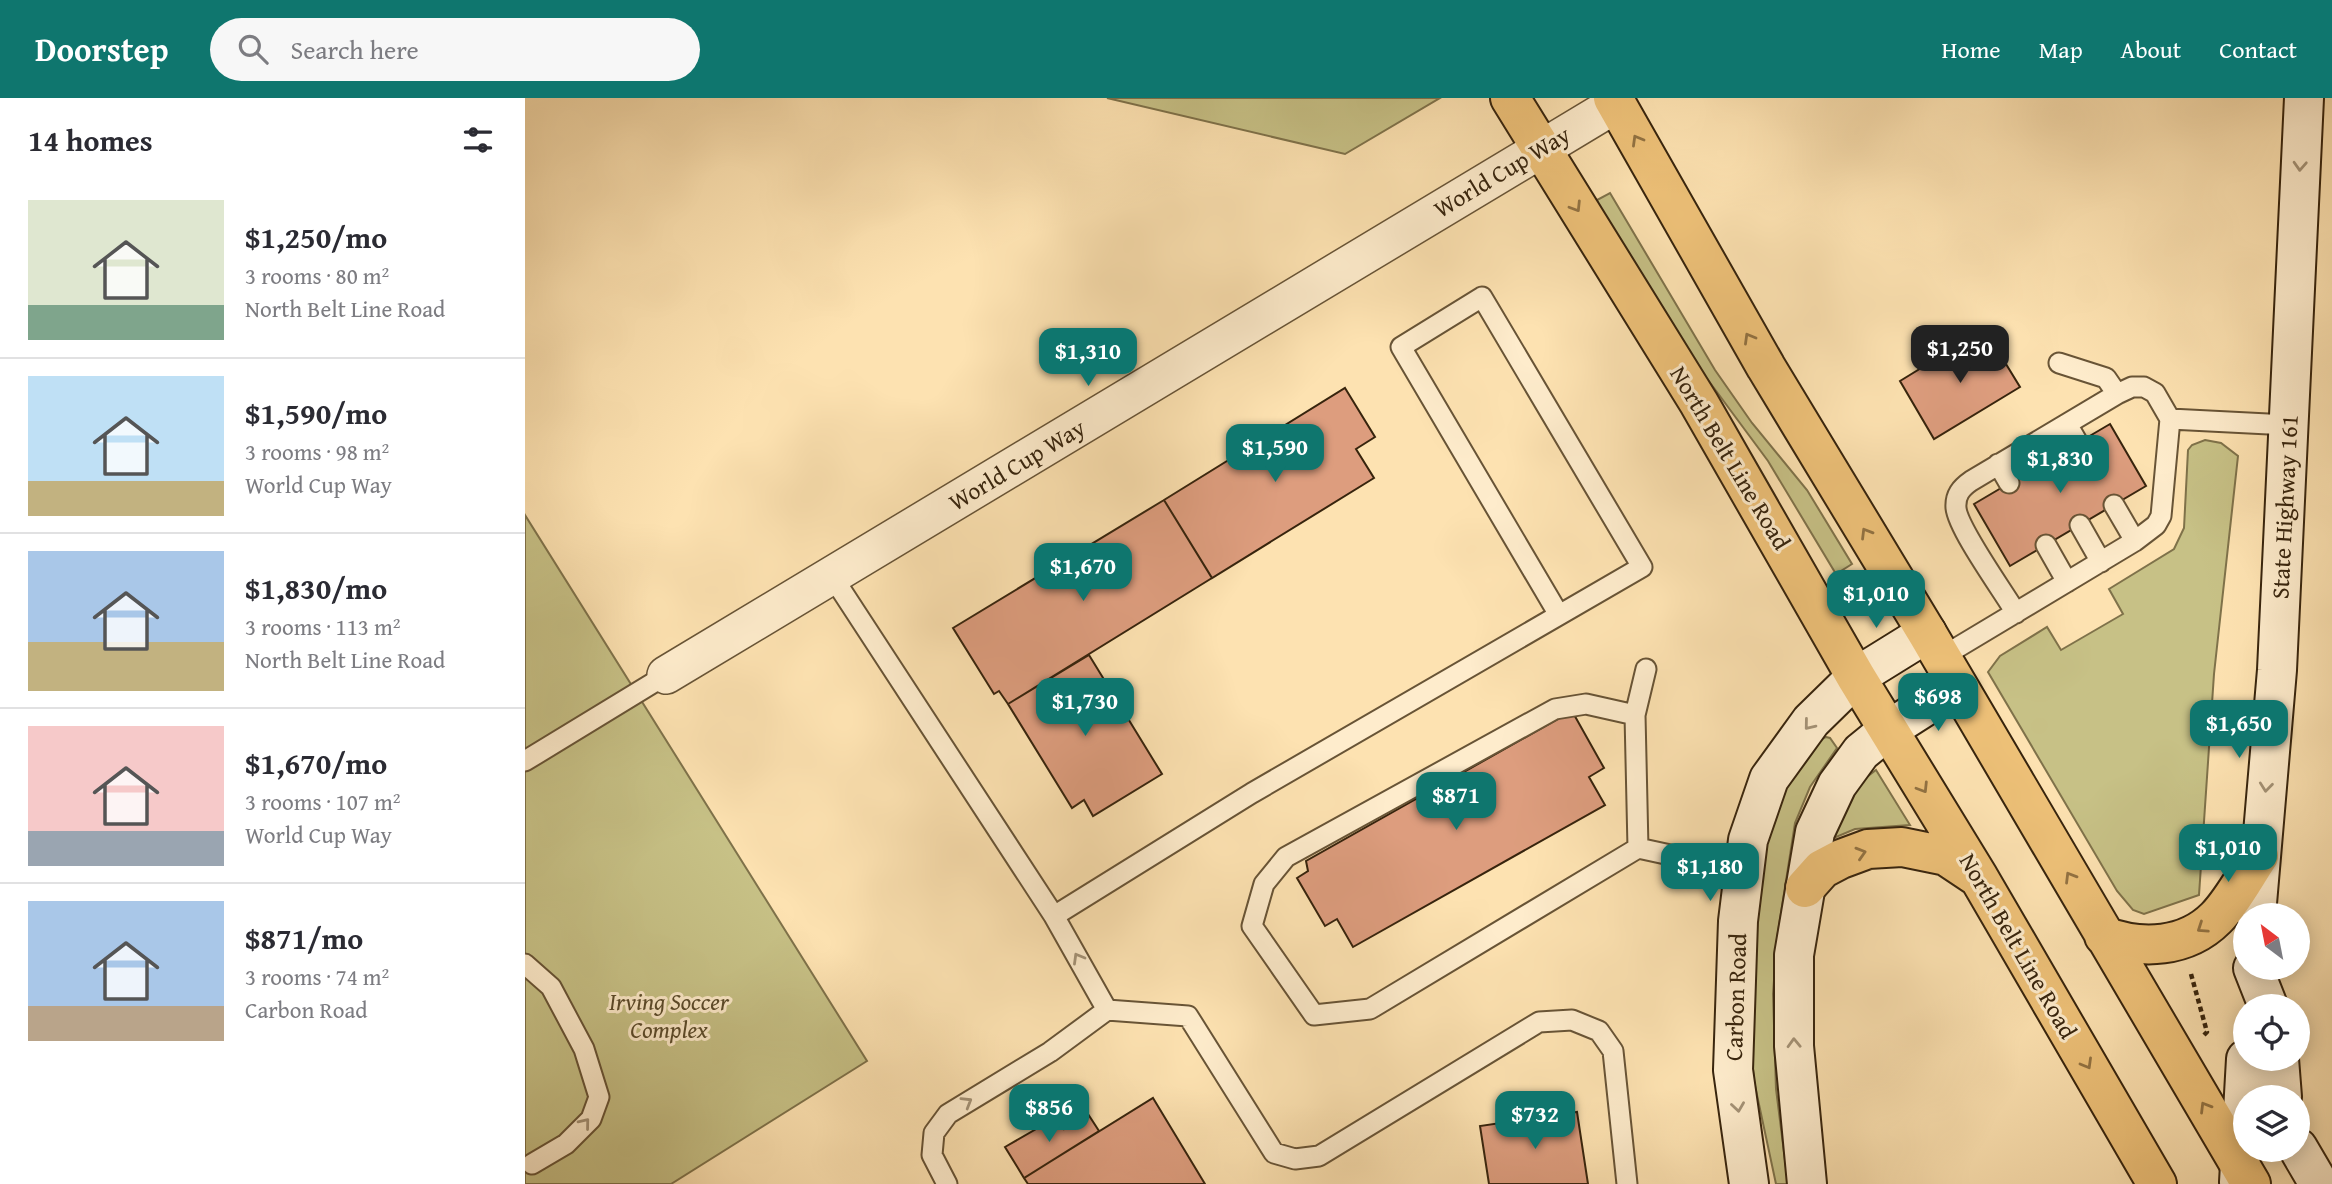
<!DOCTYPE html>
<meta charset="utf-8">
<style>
:root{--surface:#fff;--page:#f7f7f7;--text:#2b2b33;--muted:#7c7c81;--line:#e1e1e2;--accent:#0f766e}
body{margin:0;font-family:"Gentium Book Plus",serif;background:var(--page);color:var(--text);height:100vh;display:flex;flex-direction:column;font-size:26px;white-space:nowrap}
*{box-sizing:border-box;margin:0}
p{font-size:23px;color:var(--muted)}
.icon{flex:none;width:38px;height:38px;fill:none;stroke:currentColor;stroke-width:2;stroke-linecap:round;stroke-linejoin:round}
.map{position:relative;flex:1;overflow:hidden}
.side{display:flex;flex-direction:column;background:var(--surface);width:525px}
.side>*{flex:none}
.needle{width:46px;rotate:328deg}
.buttons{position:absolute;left:1708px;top:805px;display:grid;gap:14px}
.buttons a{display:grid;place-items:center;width:77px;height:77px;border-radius:50%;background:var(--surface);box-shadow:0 4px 18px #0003;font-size:35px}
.price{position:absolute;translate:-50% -60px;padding:0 16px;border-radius:14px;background:var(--accent);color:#fff;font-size:23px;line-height:46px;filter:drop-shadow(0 2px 4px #0008)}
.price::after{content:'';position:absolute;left:50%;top:42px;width:21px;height:16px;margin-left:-10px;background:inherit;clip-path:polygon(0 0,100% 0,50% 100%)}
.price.current{background:#222;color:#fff}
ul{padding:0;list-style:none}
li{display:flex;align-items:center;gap:21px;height:175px;padding:0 28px}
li+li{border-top:2px solid var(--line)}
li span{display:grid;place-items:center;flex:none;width:196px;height:140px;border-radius:0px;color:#555}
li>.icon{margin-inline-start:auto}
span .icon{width:84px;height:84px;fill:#fffc;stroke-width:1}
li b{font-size:30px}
h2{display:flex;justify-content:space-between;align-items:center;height:84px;padding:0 28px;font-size:30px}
header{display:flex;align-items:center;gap:42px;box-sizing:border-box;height:98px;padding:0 35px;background:var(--accent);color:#fff}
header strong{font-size:33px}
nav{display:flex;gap:38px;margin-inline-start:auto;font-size:24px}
.search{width:490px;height:63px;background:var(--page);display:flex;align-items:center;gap:18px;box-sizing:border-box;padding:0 24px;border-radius:38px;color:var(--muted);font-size:26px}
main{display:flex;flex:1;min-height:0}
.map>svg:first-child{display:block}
.green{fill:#c7c186;stroke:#7f724a;stroke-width:2}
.building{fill:#dd9d7e;stroke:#37240d;stroke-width:2}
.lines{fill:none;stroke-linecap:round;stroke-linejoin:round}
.lane-casing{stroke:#685436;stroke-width:23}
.street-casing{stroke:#685436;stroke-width:40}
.secondary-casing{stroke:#37240d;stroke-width:42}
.primary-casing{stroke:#37240d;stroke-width:42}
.path{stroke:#37240d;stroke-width:4.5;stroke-dasharray:5 3.5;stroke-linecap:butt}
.lane{stroke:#feeccc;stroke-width:19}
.street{stroke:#feeccc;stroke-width:37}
.secondary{stroke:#feeccc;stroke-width:38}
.primary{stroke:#eec178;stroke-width:38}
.oneway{stroke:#927242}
.oneway2{stroke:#a49276}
.labels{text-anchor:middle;stroke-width:6;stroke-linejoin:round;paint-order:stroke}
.street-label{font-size:24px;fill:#37240d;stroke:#feeccc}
.park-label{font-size:24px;font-style:italic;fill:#5b4b2b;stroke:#feeccc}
</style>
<header>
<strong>Doorstep</strong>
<div class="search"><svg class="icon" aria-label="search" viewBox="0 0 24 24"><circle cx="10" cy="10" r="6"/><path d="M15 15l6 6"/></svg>Search here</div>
<nav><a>Home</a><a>Map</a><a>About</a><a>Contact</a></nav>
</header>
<main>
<section class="side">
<h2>14 homes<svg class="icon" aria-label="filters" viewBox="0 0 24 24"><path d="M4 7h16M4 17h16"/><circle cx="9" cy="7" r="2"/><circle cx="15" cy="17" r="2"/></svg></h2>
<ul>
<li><span style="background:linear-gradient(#dfe7d0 75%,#7fa58c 0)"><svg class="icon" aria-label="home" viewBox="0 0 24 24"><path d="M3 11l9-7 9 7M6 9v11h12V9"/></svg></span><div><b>$1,250/mo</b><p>3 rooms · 80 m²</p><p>North Belt Line Road</p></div></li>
<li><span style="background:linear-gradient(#bfe0f5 75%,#c2b280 0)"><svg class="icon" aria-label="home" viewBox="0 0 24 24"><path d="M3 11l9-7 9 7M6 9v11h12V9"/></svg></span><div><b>$1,590/mo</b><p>3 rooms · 98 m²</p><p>World Cup Way</p></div></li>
<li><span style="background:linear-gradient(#a9c7e8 65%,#c2b280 0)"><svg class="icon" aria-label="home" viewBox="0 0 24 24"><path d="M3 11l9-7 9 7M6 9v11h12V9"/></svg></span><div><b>$1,830/mo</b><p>3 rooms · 113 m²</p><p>North Belt Line Road</p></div></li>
<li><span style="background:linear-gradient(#f6c9c9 75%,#9aa5b1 0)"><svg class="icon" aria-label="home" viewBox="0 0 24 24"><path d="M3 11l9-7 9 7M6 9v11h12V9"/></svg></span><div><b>$1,670/mo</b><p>3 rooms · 107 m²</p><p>World Cup Way</p></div></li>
<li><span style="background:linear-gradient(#a9c7e8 75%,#b9a48a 0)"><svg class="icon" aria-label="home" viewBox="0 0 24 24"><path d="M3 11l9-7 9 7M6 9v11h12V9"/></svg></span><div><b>$871/mo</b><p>3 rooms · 74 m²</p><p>Carbon Road</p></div></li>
</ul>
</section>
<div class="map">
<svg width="1807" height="1086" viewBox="0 0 1807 1086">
<rect width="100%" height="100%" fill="#fde2b1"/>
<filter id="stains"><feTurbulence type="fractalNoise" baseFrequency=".00286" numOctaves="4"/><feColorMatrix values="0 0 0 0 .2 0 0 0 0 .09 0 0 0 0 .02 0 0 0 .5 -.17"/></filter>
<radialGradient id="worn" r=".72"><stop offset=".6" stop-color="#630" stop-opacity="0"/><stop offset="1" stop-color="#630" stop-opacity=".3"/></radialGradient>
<path class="green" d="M582 0H915L820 56Z
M1085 95 1190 272 1227 325 1282 392 1327 466 1311 476 1243 363 1166 259 1077 117 1072 102Z
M1680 342 1696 345 1713 358 1689 576 1674 797 1619 816 1608 812 1592 793 1463 574 1475 558 1522 529 1536 552 1598 516 1584 491 1649 451 1659 430 1663 352 1667 347Z
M0 417 342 963 146 1086H0Z
M1301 639 1305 640 1312 650 1285 689 1270 725 1252 840 1248 896 1251 991 1263 1086H1251L1229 983 1224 924 1225 837 1240 746 1259 689 1292 643Z
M1351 672 1385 727 1330 731 1304 742 1334 685Z"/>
<path class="building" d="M1462 235 1495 289 1409 341 1375 283 1429 250 1431 254Z
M820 290 850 339 831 351 849 380 687 480 639 402Z
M1585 326 1621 388 1485 468 1449 406Z
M639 402 687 480 483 606 474 593 469 596 428 530Z
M564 557 637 676 568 718 559 702 547 710 483 606Z
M1047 613 1079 670 1064 679 1080 707 828 849 812 821 800 828 772 780 783 773 781 763Z
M628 1000 680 1086H503L499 1080Z
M1052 1014 1063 1086H964L955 1028Z
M563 1016 574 1033 499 1080 480 1049 532 1019 539 1031Z"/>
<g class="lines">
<defs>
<path id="lane" d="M1534 265 1581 280 1592 296
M1645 321 1764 327
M1542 326 1553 345
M1508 346 1518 365
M1473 366 1484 385
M1589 407 1610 443
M1555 427 1576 464
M1521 447 1542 484
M307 478 529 818 582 912 525 954 423 1016 409 1035 407 1057 422 1086
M1415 560 1610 443 1631 427 1636 418 1645 321 1630 295 1619 289H1607L1592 296 1446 383C1436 390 1430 397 1431 410 1433 431 1478 493 1491 515
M1110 617 1121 571
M0 663 141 577
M1113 750 1110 617 1061 606 1030 611 761 759 739 786 727 828 789 917 845 911 1113 750 1219 773
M529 818 727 695 1117 469 957 199 876 249 1034 517
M0 866 26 889 59 951 74 999 66 1021 41 1046 7 1066
M582 912 663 918 749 1055 770 1061 794 1058 1014 924 1047 922 1074 933 1088 953 1102 1086"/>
<path id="street" d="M141 577 1091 6"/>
<path id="secondary" d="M1731 817 1752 572 1779 0
M1728 870 1743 908
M1754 961 1757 999
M1773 1050 1794 1086
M1714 1084 1721 961
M1224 1086 1208 972 1213 823 1223 742 1244 681 1286 623 1331 579 1402 535
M1282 1086 1269 948V857L1290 734 1312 687 1336 654 1363 632 1432 588"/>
<path id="primary" d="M985 0 1174 305 1331 579 1454 780 1632 1086
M1088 0 1241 269 1402 535 1726 1086
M1280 790 1297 771 1316 761 1343 751 1377 749 1421 758 1454 780
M1579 838C1617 852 1661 850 1691 820 1707 804 1721 777 1734 758"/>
</defs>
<use href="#lane" class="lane-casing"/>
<use href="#street" class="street-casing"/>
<use href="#secondary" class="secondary-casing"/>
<use href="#primary" class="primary-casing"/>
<path class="path" d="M1666 876 1682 934 1679 937"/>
<use href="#lane" class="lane"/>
<use href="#street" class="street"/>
<use href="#secondary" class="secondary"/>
<use href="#primary" class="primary"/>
</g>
<defs><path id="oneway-chevron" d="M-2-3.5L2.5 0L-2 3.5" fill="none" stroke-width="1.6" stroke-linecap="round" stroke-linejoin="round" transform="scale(1.75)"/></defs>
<g class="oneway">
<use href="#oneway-chevron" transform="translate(1112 42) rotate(-120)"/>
<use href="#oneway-chevron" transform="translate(1051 109) rotate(58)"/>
<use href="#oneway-chevron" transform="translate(1224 240) rotate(-120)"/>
<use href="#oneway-chevron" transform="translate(1341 435) rotate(-121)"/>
<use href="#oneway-chevron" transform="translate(1398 690) rotate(58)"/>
<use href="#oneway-chevron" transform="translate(1336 755) rotate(-17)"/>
<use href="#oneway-chevron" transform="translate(1545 779) rotate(-121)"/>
<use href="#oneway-chevron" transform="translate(1677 830) rotate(146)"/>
<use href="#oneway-chevron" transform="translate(1562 966) rotate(60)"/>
<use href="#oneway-chevron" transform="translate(1680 1009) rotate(-121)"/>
</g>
<g class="oneway2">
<use href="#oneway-chevron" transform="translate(1775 68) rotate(93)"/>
<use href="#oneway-chevron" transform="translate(1284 627) rotate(129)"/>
<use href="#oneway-chevron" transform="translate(1741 689) rotate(96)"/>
<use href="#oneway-chevron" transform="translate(553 860) rotate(-120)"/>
<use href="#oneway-chevron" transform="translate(1269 945) rotate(-92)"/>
<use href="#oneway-chevron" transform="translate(442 1004) rotate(-31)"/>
<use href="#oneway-chevron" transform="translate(1213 1009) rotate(82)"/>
<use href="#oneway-chevron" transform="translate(60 1025) rotate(-51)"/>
</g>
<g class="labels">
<g class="street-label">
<text transform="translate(977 74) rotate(-31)" y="8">World Cup Way</text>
<text transform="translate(1205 360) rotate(59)" y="8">North Belt Line Road</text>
<text transform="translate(492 367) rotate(-31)" y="8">World Cup Way</text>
<text transform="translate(1760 409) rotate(-87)" y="8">State Highway 161</text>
<text transform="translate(1493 848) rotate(60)" y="8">North Belt Line Road</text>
<text transform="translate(1211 899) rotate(-88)" y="8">Carbon Road</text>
</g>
<g class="park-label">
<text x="144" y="912">Irving Soccer<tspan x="144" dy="28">Complex</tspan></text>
</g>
</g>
<rect width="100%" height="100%" filter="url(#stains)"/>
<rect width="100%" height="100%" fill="url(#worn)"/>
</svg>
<div class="buttons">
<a><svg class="needle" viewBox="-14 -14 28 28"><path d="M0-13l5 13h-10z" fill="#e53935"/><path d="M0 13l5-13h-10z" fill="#7c7c81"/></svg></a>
<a><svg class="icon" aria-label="locate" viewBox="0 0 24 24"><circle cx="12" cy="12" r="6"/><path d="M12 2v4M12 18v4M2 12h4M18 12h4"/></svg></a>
<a><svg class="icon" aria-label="layers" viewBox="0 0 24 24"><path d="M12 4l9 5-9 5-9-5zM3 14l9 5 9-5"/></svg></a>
</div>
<b class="price current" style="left:1435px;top:287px">$1,250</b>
<b class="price" style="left:563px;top:290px">$1,310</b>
<b class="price" style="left:750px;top:386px">$1,590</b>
<b class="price" style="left:1535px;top:397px">$1,830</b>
<b class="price" style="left:558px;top:505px">$1,670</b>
<b class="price" style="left:1351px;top:532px">$1,010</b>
<b class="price" style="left:1413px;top:635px">$698</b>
<b class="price" style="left:560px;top:640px">$1,730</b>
<b class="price" style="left:1714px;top:662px">$1,650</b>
<b class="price" style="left:931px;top:734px">$871</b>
<b class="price" style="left:1703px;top:786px">$1,010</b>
<b class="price" style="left:1185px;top:805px">$1,180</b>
<b class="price" style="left:524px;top:1046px">$856</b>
<b class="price" style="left:1010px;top:1053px">$732</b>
</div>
</main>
